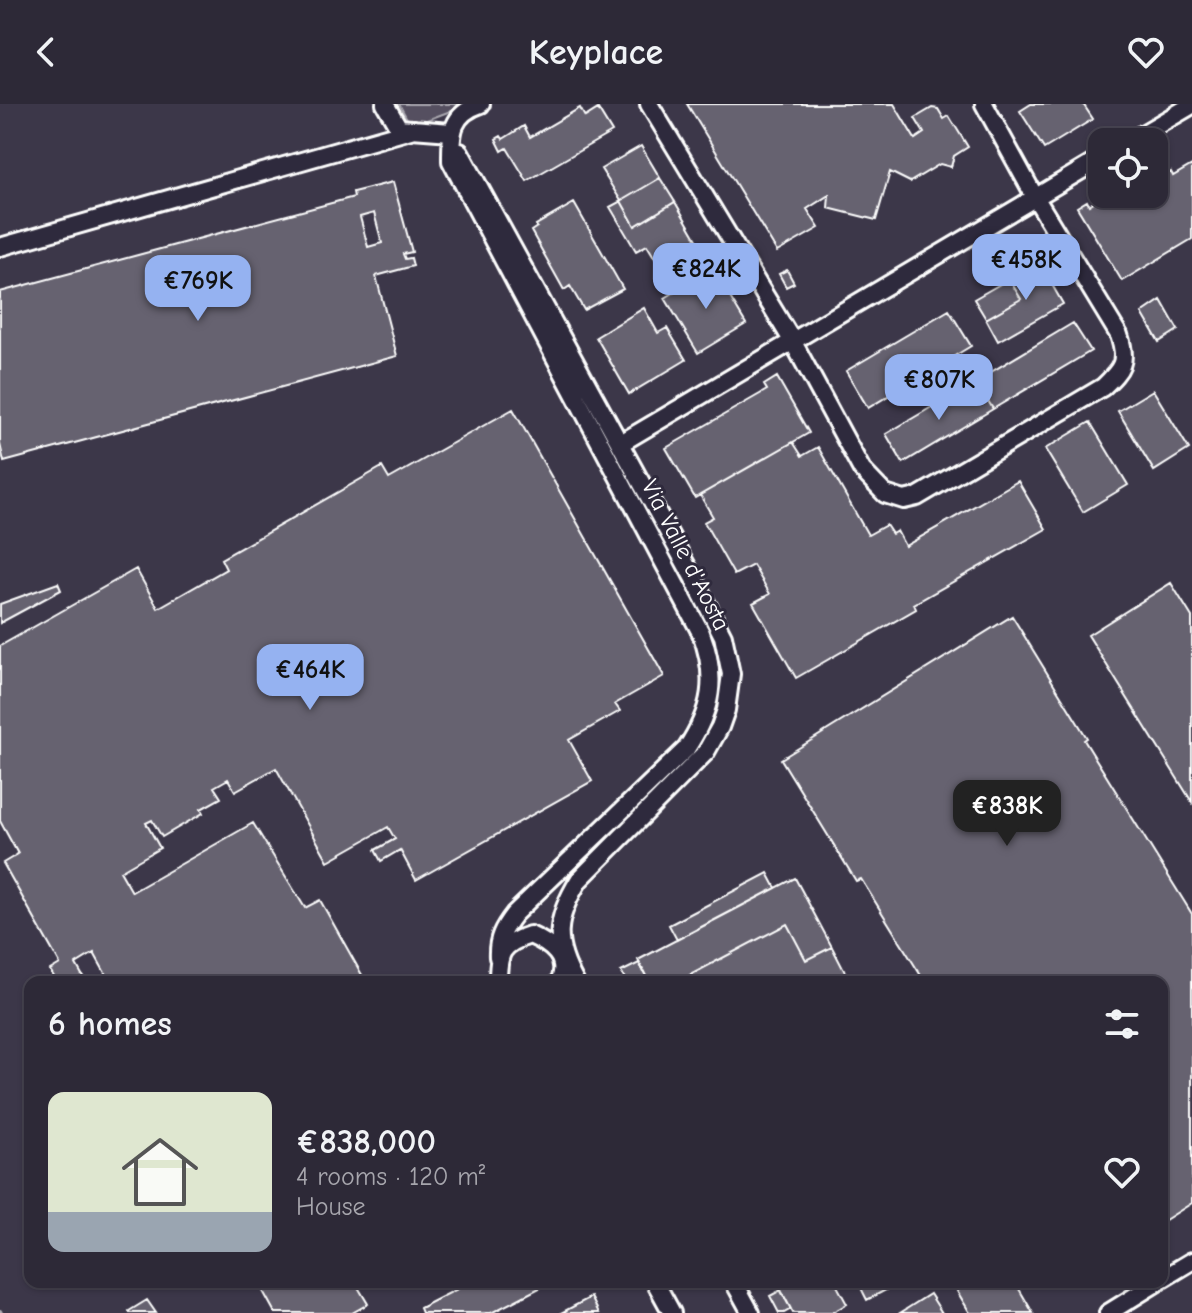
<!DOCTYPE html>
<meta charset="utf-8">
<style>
:root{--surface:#2d2937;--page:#35313f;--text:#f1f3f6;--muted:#a7a6ad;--line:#484552;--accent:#95b2f1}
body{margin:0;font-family:"Comic Neue",sans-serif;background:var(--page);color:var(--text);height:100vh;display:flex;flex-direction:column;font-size:30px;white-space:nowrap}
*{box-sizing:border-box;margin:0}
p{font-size:26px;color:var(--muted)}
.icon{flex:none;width:44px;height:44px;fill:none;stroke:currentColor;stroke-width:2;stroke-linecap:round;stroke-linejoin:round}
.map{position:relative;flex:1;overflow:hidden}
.details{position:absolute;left:24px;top:872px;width:1144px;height:312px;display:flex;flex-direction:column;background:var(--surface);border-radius:16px;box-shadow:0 2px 6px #0004,0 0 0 2px var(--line)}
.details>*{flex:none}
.tools{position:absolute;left:1088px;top:24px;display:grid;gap:16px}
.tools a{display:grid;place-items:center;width:80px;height:80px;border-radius:16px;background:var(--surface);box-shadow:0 2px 6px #0004,0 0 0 2px var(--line);font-size:40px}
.price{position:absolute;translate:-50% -68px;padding:0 18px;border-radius:16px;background:var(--accent);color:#111;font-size:26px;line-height:52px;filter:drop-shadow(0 2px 4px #0008)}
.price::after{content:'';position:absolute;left:50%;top:48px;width:24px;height:18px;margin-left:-12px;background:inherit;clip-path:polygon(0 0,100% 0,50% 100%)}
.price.active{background:#222;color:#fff}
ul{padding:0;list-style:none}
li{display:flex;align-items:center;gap:24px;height:200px;padding:0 24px}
li span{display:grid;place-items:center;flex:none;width:224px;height:160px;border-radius:16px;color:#555}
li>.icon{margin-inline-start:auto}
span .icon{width:96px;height:96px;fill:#fffc;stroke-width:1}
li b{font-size:34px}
h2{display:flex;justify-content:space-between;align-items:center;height:96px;padding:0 24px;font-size:34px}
header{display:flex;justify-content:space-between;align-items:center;height:104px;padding:0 24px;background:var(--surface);font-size:36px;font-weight:700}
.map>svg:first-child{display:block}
.green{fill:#555060;stroke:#aaa8b0;stroke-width:2}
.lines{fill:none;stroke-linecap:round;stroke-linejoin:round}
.stream{stroke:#afadb4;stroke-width:4}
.building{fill:#666270;stroke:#fff;stroke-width:2;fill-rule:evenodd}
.minor-casing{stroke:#fff;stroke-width:22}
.minor{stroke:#2f2a3d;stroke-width:16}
.labels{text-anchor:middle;stroke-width:6;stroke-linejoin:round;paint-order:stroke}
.street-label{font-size:24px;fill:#fff;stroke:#2f2a3d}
</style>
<header><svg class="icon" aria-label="back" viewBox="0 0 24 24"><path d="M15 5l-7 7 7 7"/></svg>Keyplace<svg class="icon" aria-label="heart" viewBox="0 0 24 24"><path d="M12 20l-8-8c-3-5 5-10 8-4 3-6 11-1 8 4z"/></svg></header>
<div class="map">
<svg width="1192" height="1209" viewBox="0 0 1192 1209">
<rect width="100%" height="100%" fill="#3c3749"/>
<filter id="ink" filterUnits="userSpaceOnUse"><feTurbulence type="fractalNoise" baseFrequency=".0125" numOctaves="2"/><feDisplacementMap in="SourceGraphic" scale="16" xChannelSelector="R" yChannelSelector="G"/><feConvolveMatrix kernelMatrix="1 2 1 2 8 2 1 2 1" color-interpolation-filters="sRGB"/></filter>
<g filter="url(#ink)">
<path class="green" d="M399 0H469L411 22Z"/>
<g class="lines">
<path class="stream" d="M0 1207 1 1209"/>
</g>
<path class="building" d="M687 0H894L915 35 924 29 915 14 932 4 938 5 944 15 949 12 968 43 954 52 951 63 940 60 910 78 890 68 876 116 828 104 829 91 807 105 819 124 777 148Z
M1031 0H1083L1093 15 1044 45 1020 7Z
M580 4 585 13 598 5 612 28 527 77 507 44 502 47 496 35 501 32 503 35 524 22 530 33Z
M641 42 660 74 621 97 601 65Z
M1192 61V135L1122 177 1077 103 1087 97 1089 101 1103 92 1102 90H1154V78L1171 68 1173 72Z
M660 74 675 98 635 122 621 97Z
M393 78 412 148 403 150 405 155 411 154 413 162 376 172 397 252 4 358 0 340V188L354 93 353 88ZM374 109 382 139 368 143 360 113Z
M621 97 635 122 675 98 710 158 671 181 647 141 636 147 610 103Z
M574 99 623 185 584 206 570 182 564 186 531 127 537 123 536 121Z
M1039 158 1063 200 998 237 986 215 1021 195 1009 175Z
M713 165 746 220 698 249 665 194Z
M787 166 794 179 786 183 779 170Z
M1009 175 1021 195 986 215 974 195Z
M1161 196 1178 226 1159 238 1142 209Z
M644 204 658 229 667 224 686 256 629 290 596 233Z
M949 206 971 242 868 304 846 267Z
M1073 219 1091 247 993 305 976 277Z
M777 273 809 329 695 394 666 344 767 286 764 281Z
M976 277 993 305 903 359 886 330Z
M1153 286 1189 345 1154 367 1118 307Z
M513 305 664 572 615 600 620 607 569 636 592 677 416 776 400 746 381 757 375 746 395 735 388 723 328 757 276 664 235 687 228 675 214 683 221 694 201 705 203 709 162 733 152 716 146 719 160 744 120 767 132 788 253 719 305 804 320 796 366 878H110L94 849 76 860 86 878H57L50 866 60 860 3 759 18 750 0 717V542L136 465 158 504 226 465 221 455 382 363 389 375Z
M1090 318 1128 381 1083 408 1045 345Z
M793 338 802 352 818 343 868 431 886 421 892 430 897 427 905 442 1018 377 1046 425 914 500 916 505 796 574 753 499 770 490 753 461 734 471 704 418 713 413 700 391Z
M58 479 61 486 0 519V500Z
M1171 479 1192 513V698L1088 531Z
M1012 512 1087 634 1084 636 1192 810V1099L1162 1118V878H925L861 775 856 777 781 655Z
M768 769 776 784 677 836 669 821Z
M795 774 832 843 806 856 787 820 677 878H649L638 856Z
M787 820 806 856 832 843 850 878H677Z
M639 859 649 878H627L621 868Z
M258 1178H355L368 1200 352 1209H275Z
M471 1178H551L491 1209H422L420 1204Z
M776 1178H835L847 1200 831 1209H793Z
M858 1178H901L867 1196Z
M972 1178H1015L1033 1209H970L957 1187Z
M781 1186 791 1205 784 1209H779L770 1192Z
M930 1190 942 1209H900L911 1202Z
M591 1193 599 1209H561Z
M147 1196 156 1209H130L129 1207Z"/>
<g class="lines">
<defs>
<path id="minor" d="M385 0 399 24 451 28
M481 0C451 10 451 29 451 57L701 529C718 574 712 606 686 645L514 810C503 824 497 835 498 853
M649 0 793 238 862 366 885 390 904 396 917 393 1103 283C1122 265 1128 258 1119 231L1035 93 984 0
M1129 38 1192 1
M460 48 694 475 723 532 731 570 726 606 720 623 706 648 579 776C555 815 553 838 575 878
M0 143 414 25
M621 339 1102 54
M498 878C498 849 501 840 530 831 550 840 571 854 559 878
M1162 1175 1192 1157
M655 1178 672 1209
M734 1178 751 1209
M1108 1209 1158 1178"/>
</defs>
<use href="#minor" class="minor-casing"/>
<use href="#minor" class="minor"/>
</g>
</g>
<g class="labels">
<g class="street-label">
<text transform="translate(686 451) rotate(63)" y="8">Via Valle d'Aosta</text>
</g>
</g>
</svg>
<div class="tools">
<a><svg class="icon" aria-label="locate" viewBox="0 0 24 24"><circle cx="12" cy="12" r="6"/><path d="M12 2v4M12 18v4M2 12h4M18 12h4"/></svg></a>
</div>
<b class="price" style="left:1026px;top:198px">€458K</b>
<b class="price" style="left:706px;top:207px">€824K</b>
<b class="price" style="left:198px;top:219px">€769K</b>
<b class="price" style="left:939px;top:318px">€807K</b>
<b class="price" style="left:310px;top:608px">€464K</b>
<b class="price active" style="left:1007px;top:744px">€838K</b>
<section class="details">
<h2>6 homes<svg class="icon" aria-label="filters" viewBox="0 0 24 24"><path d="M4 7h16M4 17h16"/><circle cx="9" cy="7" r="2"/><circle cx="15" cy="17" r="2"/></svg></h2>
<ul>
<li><span style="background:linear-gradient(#dfe7d0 75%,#9aa5b1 0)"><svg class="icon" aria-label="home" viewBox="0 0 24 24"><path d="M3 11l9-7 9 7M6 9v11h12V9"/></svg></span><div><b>€838,000</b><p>4 rooms · 120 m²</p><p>House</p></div><svg class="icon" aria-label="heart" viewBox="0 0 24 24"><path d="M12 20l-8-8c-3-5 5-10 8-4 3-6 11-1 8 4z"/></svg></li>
</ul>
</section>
</div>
